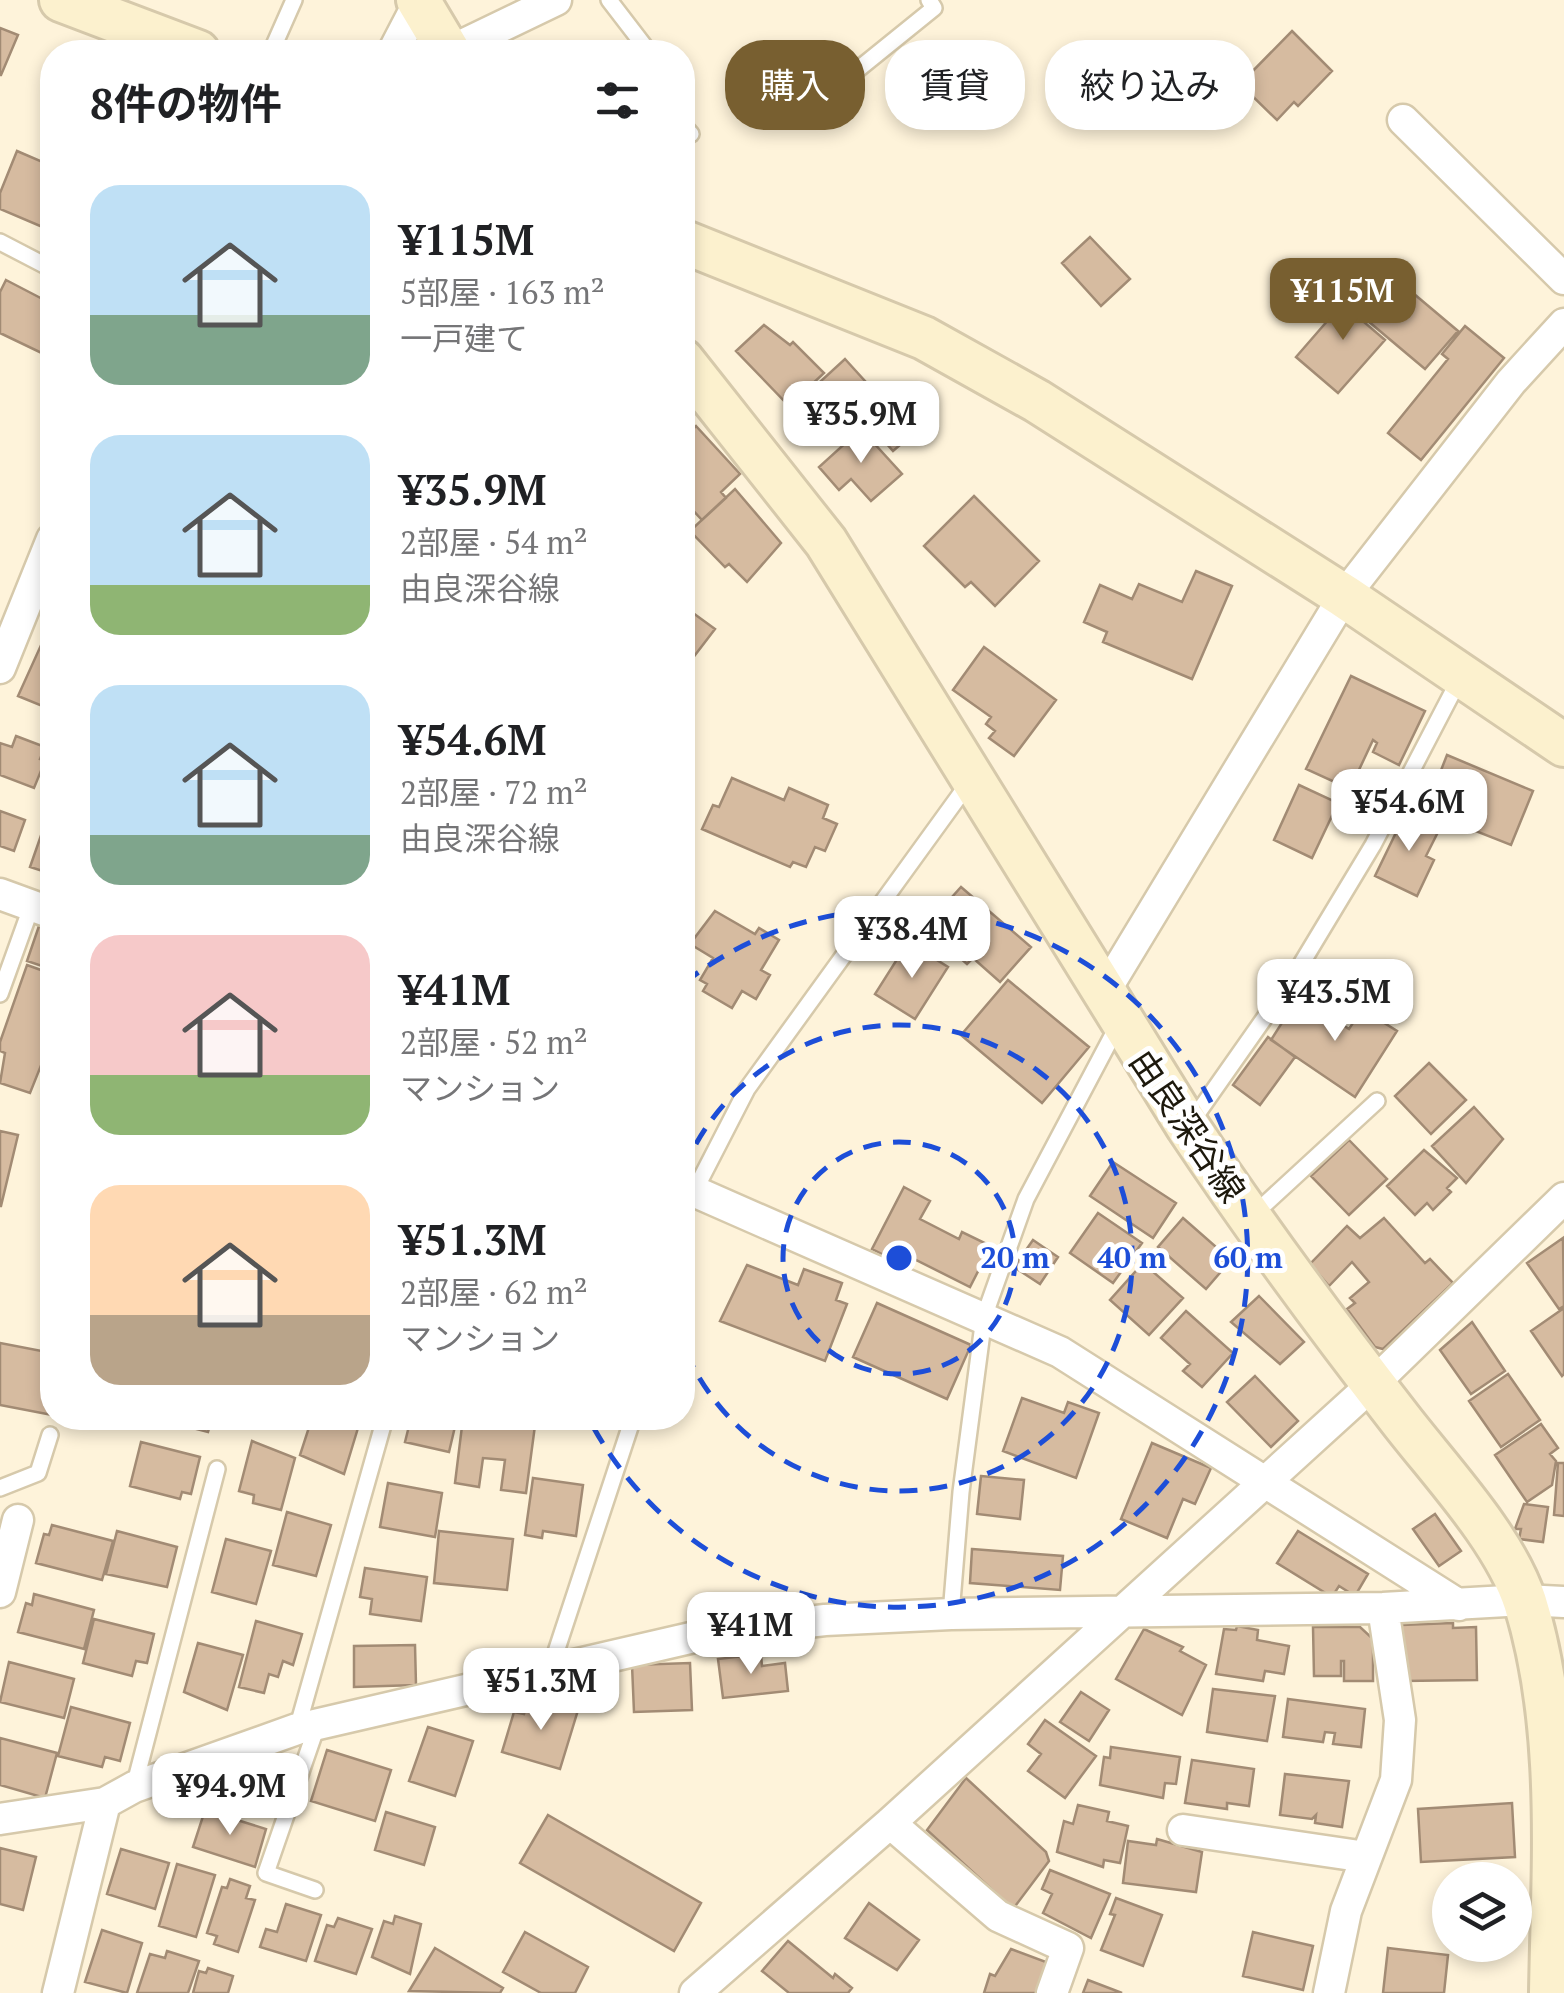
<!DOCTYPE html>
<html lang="ja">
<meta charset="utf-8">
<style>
:root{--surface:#fff;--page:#f6f6f6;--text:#202124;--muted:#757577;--accent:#785f30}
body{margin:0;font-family:"PT Serif","Noto Sans JP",serif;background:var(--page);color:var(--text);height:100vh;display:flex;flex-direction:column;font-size:38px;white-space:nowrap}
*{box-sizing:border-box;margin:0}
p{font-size:32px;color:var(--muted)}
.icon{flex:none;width:55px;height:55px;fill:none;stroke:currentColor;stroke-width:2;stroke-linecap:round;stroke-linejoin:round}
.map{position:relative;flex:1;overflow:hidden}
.panel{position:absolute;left:40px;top:40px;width:655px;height:1390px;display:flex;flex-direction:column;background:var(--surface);border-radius:40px;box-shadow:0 5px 15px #0003}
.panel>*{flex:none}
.banner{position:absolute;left:725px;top:40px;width:688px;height:90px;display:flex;gap:20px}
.fabs{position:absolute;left:1432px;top:1862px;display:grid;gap:20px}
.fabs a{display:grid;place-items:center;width:100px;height:100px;border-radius:50%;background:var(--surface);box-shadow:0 5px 15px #0003;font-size:50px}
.price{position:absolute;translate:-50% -85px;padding:0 22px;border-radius:20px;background:#fff;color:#222;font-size:32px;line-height:65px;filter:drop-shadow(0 2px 5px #0008)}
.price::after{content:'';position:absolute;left:50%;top:60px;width:30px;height:22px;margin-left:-15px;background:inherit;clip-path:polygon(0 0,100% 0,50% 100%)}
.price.current{background:var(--accent);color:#fff}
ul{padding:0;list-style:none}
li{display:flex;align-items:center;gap:30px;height:250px;padding:0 50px}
li span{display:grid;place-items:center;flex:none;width:280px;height:200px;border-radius:30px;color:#555}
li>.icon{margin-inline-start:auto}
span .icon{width:120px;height:120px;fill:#fffc;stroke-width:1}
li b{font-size:42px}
h2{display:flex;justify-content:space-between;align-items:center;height:120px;padding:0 50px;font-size:42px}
.chip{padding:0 35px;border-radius:40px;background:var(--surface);box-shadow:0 5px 15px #0003;font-size:35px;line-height:90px}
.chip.current{background:var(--accent);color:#fff}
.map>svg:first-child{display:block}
.building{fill:#d6bba0;stroke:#a28b74;stroke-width:2.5}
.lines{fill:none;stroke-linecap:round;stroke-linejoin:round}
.lane-casing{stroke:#d6c9ab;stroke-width:20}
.street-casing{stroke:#d6c9ab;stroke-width:35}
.secondary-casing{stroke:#d6c9ab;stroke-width:48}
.lane{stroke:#fff;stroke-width:15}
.street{stroke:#fff;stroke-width:30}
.secondary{stroke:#fcf1ce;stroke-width:42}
.ring{fill:none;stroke:#1d4ed8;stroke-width:5;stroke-dasharray:18 12}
.labels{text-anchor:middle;stroke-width:10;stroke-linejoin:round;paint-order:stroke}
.street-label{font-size:35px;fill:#1d190d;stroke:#fff}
.centre{fill:#1d4ed8;stroke:#fff;stroke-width:5}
.ring-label{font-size:30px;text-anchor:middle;font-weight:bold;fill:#1d4ed8;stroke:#fff;stroke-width:10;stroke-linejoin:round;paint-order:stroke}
</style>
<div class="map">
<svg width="1564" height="1993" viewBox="0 0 1564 1993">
<rect width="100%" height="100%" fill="#fef3da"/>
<path class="building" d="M0 28 18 35 1 75H0Z
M1292 31 1332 71 1298 106 1294 102 1277 120 1240 84Z
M17 151 52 166V231L0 209V193Z
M1090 237 1130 279 1101 306 1062 263Z
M6 280 52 304V358L0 333V292Z
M1401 283 1458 331 1425 369 1368 321Z
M1356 288 1379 308 1365 323 1385 340 1338 393 1296 357Z
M764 325 790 345 793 342 824 373 789 406 736 351Z
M1465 326 1504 358 1421 460 1388 433 1448 359 1442 354Z
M845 359 884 402 850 433 839 422 833 427 817 410 823 405 810 391Z
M909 392 935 415 893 451 872 427 885 415 882 411Z
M696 426 740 474 721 492 726 498 702 520 688 505 682 507V430L687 435Z
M861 429 902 474 871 501 851 479 839 490 819 467Z
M735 489 781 543 747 582 729 564 725 567 690 531Z
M974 496 1039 561 995 606 971 582 965 587 924 546Z
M1196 571 1232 586 1192 679 1103 642 1107 632 1084 622 1100 585 1132 599 1139 584 1182 602Z
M682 605 715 629 692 659 682 652Z
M42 643 52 647V710L18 696Z
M984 647 1056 700 1014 756 989 738 995 731 986 724 991 717 953 690Z
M1351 676 1425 711 1399 765 1373 752 1377 743 1373 740 1350 789 1306 769Z
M16 736 45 747 40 759 45 761 34 788 0 775V743L12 747Z
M1447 755 1533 791 1511 845 1425 811Z
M732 778 784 800 789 788 828 805 823 818 837 824 825 851 815 847 806 867 793 862 790 867 702 829 713 805 719 807Z
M1299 785 1338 803 1312 858 1274 840Z
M1407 810 1441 826 1426 856 1434 860 1417 896 1375 876Z
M0 811 25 820 14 851 0 846Z
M45 824 52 827V874L30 867Z
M961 887 1031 947 1000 982 973 958 967 964 925 927 940 904 943 907Z
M715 911 755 934 759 928 779 940 761 970 770 975 756 999 742 991 732 1008 703 991 707 984 700 980 713 958 690 944Z
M39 926 52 931 51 969 27 961Z
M908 942 948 967 915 1019 875 994Z
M27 965 52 974V1038L30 1093 0 1083 5 1053 0 1051V1042Z
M1008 980 1089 1047 1042 1103 961 1035Z
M1299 996 1349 1029 1362 1009 1397 1031 1355 1097 1271 1040Z
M1268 1037 1295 1057 1260 1105 1233 1085Z
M1429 1063 1466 1100 1431 1134 1395 1096Z
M1474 1107 1503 1139 1466 1183 1432 1146Z
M0 1131 18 1135 1 1206H0Z
M1349 1140 1387 1179 1349 1215 1311 1176Z
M1424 1150 1457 1178 1447 1188 1451 1192 1433 1210 1427 1203 1415 1215 1387 1186Z
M1113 1162 1176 1203 1153 1238 1090 1196Z
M904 1187 930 1201 920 1219 959 1239 962 1232 991 1246 970 1287 902 1253 898 1262 872 1249Z
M1098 1213 1142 1243 1113 1283 1070 1253Z
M1183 1218 1231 1260 1206 1289 1158 1247Z
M1384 1218 1425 1263 1430 1259 1453 1283 1383 1349 1375 1347 1347 1309 1355 1303 1350 1298 1369 1282 1352 1262 1329 1286 1310 1264 1347 1226 1360 1238Z
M1563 1238 1564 1306 1559 1309 1527 1263Z
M1033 1240 1058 1257 1040 1284 1014 1267Z
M1143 1263 1183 1298 1149 1335 1110 1300Z
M747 1265 798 1285 804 1269 842 1283 836 1300 847 1304 825 1361 720 1321Z
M1259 1296 1304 1342 1280 1364 1231 1322Z
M877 1303 971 1345 947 1399 853 1357Z
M1564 1308V1374L1562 1376 1531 1331Z
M1186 1311 1233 1353 1202 1387 1183 1371 1190 1364 1161 1338Z
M1472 1322 1505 1371 1471 1394 1440 1350Z
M0 1343 52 1353V1415L0 1405Z
M1508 1374 1540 1420 1501 1447 1469 1401Z
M1255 1376 1298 1421 1271 1447 1227 1402Z
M1022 1398 1064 1413 1068 1402 1099 1413 1076 1478 1003 1451Z
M154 1418H212L208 1432Z
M312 1418H361L344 1474 300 1455Z
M411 1418H457L449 1452 405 1442Z
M463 1418H536L526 1493 501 1490 505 1460 483 1458 479 1487 455 1483Z
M1541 1424 1558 1448 1550 1454 1556 1461 1552 1485 1527 1502 1495 1455Z
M252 1441 295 1458 281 1510 253 1503 254 1495 239 1491Z
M141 1442 200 1457 191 1494 182 1492 180 1499 130 1486Z
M1152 1443 1211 1468 1195 1504 1183 1499 1167 1538 1121 1519Z
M1558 1463H1564V1516L1554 1515Z
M981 1476 1024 1480 1020 1519 977 1514Z
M533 1478 583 1485 576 1536 543 1531 542 1538 525 1535Z
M388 1483 442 1493 435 1537 380 1527Z
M1524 1504 1548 1507 1543 1542 1519 1539 1521 1529H1515Z
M287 1512 331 1525 316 1576 273 1565Z
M1435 1514 1461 1551 1439 1566 1413 1529Z
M52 1525 113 1541 102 1580 36 1563 44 1534 49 1535Z
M117 1531 177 1547 167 1587 106 1574Z
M439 1531 513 1539 507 1590 434 1583Z
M1298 1531 1368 1574 1355 1596 1339 1586 1332 1597 1277 1563Z
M226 1539 271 1551 256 1604 212 1592Z
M972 1549 1063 1556 1060 1590 970 1583Z
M365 1568 427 1577 421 1621 370 1614 372 1599 360 1597Z
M34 1594 94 1610 84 1649 18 1632 26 1603 32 1605Z
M94 1619 154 1634 147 1663 136 1661 132 1676 83 1663Z
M256 1621 302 1634 293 1665 283 1661 278 1677 269 1674 264 1693 239 1687Z
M1453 1623V1628L1476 1627 1477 1680 1403 1681 1401 1625Z
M1237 1626 1258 1630 1257 1640 1289 1646 1284 1674 1265 1671 1263 1681 1216 1674 1224 1629 1236 1630Z
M1313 1627H1360L1373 1639V1681H1344V1661H1341V1676H1314Z
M1144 1629 1183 1647 1180 1651 1206 1665 1182 1715 1116 1679Z
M198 1643 243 1655 227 1710 184 1692Z
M415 1645 416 1685 354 1687V1646Z
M761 1654 762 1666 785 1663 788 1691 723 1698 718 1659Z
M9 1662 74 1679 64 1718 0 1702Z
M690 1663 692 1710 634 1712 632 1665Z
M1213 1689 1275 1696 1267 1741 1207 1732Z
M1081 1692 1109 1710 1089 1741 1060 1722Z
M529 1696 578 1710 560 1769 502 1752 514 1712 524 1714Z
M1288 1699 1365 1709 1361 1747 1333 1744 1335 1733 1325 1732 1323 1742 1283 1737Z
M71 1707 130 1723 120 1761 105 1757 102 1767 58 1756Z
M1045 1720 1096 1756 1065 1798 1028 1771 1041 1754 1028 1744Z
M428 1727 473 1741 455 1796 409 1781Z
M0 1738 57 1753 45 1798 0 1785Z
M1111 1747 1180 1757 1176 1784 1165 1783 1163 1798 1100 1785 1104 1757 1110 1758Z
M327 1750 391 1770 375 1821 311 1801Z
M1192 1760 1254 1769 1249 1806 1227 1803V1809L1185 1803Z
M1285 1774 1349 1781 1342 1827 1315 1823 1316 1815 1312 1819 1280 1815Z
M966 1778 1046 1852 1049 1861 1013 1909 927 1830Z
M1512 1803 1515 1857 1421 1862 1418 1809Z
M1078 1805 1109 1812 1107 1821 1128 1826 1120 1863 1104 1860 1103 1867 1057 1852 1064 1821 1073 1824Z
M205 1810 266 1829 255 1867 193 1847Z
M386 1812 435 1827 424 1865 375 1850Z
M548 1815 701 1903 674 1951 520 1863Z
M1157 1839 1202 1852 1196 1892 1123 1883 1128 1841 1156 1845Z
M0 1848 36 1857 23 1910 0 1904Z
M121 1849 169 1863 155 1909 107 1894Z
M177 1864 215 1875 196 1937 159 1926Z
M1050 1870 1110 1894 1091 1938 1043 1913 1052 1894 1042 1889Z
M230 1879 250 1886 246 1898 255 1900 238 1952 214 1944 217 1936 207 1933 222 1887 227 1888Z
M1116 1898 1162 1915 1143 1966 1101 1950 1115 1915 1110 1914Z
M869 1903 919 1940 897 1970 845 1938Z
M286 1904 321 1915 306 1961 260 1947 266 1929 277 1932Z
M395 1916 421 1924 410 1974 372 1957 384 1921 393 1924Z
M338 1918 372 1929 356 1974 315 1961 327 1925 334 1927Z
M102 1930 142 1943 127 1993 85 1982Z
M525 1932 588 1967 575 1993H541L503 1972Z
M1253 1932 1313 1946 1303 1990 1243 1976Z
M788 1941 833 1978 835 1974 852 1988 848 1993H789L762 1971Z
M435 1948 503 1988 500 1993 409 1991Z
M1388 1948 1448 1955 1444 1993H1383Z
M1011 1949 1046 1962 1040 1993H984L990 1974 995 1976Z
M167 1951 199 1961 188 1993H137L150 1954 165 1958Z
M208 1968 233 1976 228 1993H193L199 1971 206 1973Z
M1088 1980 1122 1993H1083Z"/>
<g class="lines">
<defs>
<path id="lane" d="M609 0 649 52
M271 52 294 0
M840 84 934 8 929 0
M682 124 691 134
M0 242 52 269
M0 994 32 905
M1190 1124 1294 976 1373 845 1460 678
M694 1192 747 1089 970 781
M1251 1217 1377 1101
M0 1488 38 1473 50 1435
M951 1614 961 1492 984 1317 1026 1199 1118 1025
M551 1667 633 1418
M297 1729 385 1418
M134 1787 217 1469
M315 1890 266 1873 318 1723"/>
<path id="street" d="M393 52 419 2
M448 52 556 0
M1403 120 1564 279
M0 668 52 539
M0 894 52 913
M1103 994 1344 596 1511 382 1564 324
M682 1186 1060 1352 1459 1605
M0 1592 18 1520
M0 1819 105 1803 134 1787 297 1729 712 1633 825 1620 951 1614 1383 1608 1524 1600 1564 1602
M890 1823 998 1916 1068 1948 1052 1993
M1183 1830 1366 1857
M58 1993 105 1803
M695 1993 890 1823 1373 1384 1564 1198
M1329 1993 1346 1911 1396 1780 1400 1720 1383 1608"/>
<path id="secondary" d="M61 0 198 52
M418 0 449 52
M682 241 924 338 1037 401 1344 596 1564 745
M682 360 826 542 1188 1127C1254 1226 1324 1321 1397 1415 1438 1469 1504 1537 1525 1602 1564 1727 1553 1864 1551 1993"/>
</defs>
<use href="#lane" class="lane-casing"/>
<use href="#street" class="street-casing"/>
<use href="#secondary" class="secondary-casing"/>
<use href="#lane" class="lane"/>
<use href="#street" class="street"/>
<use href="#secondary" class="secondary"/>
</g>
<g class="ring">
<circle cx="899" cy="1258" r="116"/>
<path d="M683 1171A233 233 0 1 1 683 1345"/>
<path d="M684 983A349 349 0 1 1 589 1419"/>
</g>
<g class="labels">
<g class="street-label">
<text transform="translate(1187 1126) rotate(56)" y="12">由良深谷線</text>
</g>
</g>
<circle cx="899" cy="1258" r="15" class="centre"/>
<g class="ring-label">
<text x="1015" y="1268">20 m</text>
<text x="1132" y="1268">40 m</text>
<text x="1248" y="1268">60 m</text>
</g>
</svg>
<div class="fabs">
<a><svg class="icon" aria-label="layers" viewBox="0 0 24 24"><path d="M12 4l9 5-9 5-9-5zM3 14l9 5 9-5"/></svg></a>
</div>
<b class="price current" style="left:1343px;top:343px">¥115M</b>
<b class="price" style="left:861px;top:466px">¥35.9M</b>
<b class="price" style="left:1409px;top:854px">¥54.6M</b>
<b class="price" style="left:912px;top:981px">¥38.4M</b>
<b class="price" style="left:1335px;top:1044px">¥43.5M</b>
<b class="price" style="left:751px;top:1677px">¥41M</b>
<b class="price" style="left:541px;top:1733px">¥51.3M</b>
<b class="price" style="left:230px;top:1838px">¥94.9M</b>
<div class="banner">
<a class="chip current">購入</a>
<a class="chip">賃貸</a>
<a class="chip">絞り込み</a>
</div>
<section class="panel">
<h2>8件の物件<svg class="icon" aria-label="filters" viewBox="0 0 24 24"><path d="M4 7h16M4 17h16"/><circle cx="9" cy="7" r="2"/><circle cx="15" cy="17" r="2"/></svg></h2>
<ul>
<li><span style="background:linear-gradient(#bfe0f5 65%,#7fa58c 0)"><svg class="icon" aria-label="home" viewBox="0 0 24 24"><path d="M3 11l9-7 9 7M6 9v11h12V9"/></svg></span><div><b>¥115M</b><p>5部屋 · 163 m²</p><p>一戸建て</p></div></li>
<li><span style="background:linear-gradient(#bfe0f5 75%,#8fb573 0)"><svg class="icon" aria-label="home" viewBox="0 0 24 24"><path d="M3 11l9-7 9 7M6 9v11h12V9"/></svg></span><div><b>¥35.9M</b><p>2部屋 · 54 m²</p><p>由良深谷線</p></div></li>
<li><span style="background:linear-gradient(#bfe0f5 75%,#7fa58c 0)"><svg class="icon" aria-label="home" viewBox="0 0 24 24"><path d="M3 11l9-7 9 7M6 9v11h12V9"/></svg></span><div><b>¥54.6M</b><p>2部屋 · 72 m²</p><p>由良深谷線</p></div></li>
<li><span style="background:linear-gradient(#f6c9c9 70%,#8fb573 0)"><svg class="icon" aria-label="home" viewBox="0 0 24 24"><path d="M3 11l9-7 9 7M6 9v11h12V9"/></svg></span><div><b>¥41M</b><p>2部屋 · 52 m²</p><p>マンション</p></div></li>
<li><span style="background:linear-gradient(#ffd9b3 65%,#b9a48a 0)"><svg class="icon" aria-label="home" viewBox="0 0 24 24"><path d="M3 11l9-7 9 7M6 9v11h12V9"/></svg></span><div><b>¥51.3M</b><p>2部屋 · 62 m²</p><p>マンション</p></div></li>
</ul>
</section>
</div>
